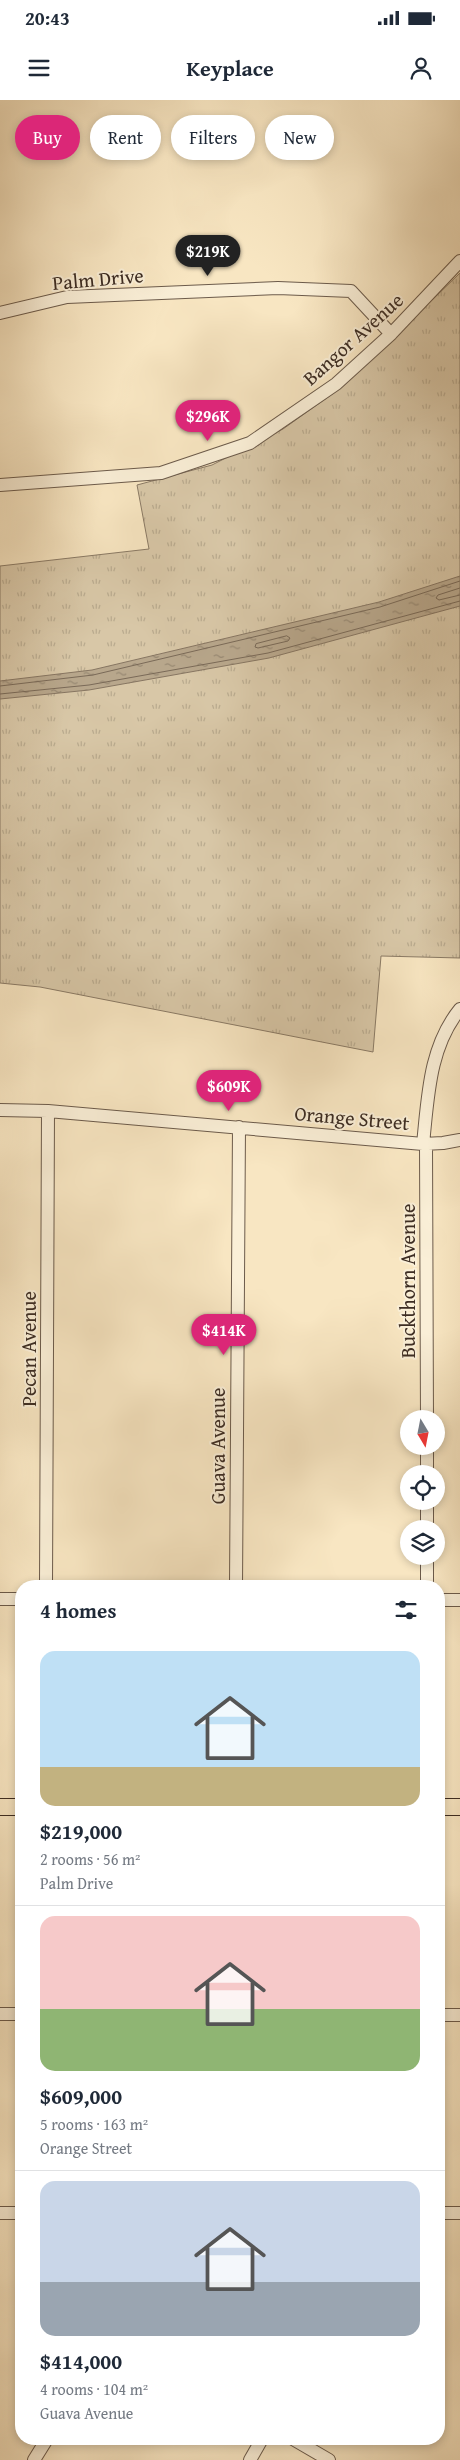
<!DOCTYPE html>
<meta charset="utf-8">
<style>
:root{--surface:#fff;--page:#f6f6f7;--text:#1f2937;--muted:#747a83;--line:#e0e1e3;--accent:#db2777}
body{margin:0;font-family:"Gentium Book Plus",serif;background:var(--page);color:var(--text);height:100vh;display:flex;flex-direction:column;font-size:19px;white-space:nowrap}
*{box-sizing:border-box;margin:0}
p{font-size:16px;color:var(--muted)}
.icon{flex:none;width:28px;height:28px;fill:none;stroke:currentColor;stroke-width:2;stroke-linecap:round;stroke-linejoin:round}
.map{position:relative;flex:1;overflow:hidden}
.panel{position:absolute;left:15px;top:1480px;width:430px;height:865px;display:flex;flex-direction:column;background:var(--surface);border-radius:20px;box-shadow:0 2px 8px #0003}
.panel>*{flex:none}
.hud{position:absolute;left:15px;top:15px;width:430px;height:45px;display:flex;gap:10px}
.needle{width:32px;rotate:170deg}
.fabs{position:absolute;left:400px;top:1310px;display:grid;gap:10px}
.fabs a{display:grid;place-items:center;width:45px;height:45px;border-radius:50%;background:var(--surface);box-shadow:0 2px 8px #0003;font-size:25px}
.price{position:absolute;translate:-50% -42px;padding:0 11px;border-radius:18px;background:var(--accent);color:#fff;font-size:16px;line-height:32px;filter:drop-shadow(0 1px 2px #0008)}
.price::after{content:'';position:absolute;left:50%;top:30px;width:15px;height:11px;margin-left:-8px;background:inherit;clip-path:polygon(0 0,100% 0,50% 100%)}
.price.selected{background:#222;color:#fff}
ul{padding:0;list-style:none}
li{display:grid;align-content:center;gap:10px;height:265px;padding:0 25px}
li+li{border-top:1px solid var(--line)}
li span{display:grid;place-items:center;height:155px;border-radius:15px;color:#555}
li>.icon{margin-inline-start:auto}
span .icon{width:90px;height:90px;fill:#fffc;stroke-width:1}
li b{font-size:21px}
h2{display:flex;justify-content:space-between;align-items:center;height:60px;padding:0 25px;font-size:21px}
.chip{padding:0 18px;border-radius:22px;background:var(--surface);box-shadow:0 2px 8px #0003;font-size:18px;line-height:45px}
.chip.selected{background:var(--accent);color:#fff}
.status{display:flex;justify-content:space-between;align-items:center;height:35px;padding:0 25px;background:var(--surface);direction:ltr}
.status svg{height:14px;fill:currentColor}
header{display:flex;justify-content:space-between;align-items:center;height:65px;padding:0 25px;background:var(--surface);font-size:22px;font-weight:700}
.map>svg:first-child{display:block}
.grass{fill:url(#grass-tufts);stroke:#8a7a65}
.water{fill:url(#water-ripples);stroke:#877662}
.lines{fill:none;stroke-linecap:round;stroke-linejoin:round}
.shore{stroke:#7a6a58;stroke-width:1}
.minor-casing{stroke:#6c5b4b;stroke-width:14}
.major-casing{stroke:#3d2d23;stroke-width:18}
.minor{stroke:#faefd7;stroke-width:12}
.major{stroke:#f8e6c2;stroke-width:16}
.labels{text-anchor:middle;stroke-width:4;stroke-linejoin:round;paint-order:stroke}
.street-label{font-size:20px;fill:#3d2d23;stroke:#faefd7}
</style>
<div class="status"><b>20:43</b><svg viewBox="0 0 49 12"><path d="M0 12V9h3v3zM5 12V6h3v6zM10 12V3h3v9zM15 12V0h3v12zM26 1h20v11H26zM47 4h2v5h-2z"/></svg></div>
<header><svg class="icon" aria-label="menu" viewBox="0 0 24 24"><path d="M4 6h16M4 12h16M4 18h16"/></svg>Keyplace<svg class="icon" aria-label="person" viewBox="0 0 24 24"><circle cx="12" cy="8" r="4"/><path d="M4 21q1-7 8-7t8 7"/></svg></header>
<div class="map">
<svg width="460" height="2360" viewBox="0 0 460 2360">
<defs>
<pattern id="grass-tufts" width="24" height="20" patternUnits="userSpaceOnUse" patternTransform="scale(1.25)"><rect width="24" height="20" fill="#d8c7a7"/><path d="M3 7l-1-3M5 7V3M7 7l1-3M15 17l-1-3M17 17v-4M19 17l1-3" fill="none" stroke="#baab8f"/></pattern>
<pattern id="water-ripples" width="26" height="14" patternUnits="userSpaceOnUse" patternTransform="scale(1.25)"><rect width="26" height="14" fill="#b8a78c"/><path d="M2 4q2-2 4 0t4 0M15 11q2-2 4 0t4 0" fill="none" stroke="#978872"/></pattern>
</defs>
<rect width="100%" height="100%" fill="#f8e6c2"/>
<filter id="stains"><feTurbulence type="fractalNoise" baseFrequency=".004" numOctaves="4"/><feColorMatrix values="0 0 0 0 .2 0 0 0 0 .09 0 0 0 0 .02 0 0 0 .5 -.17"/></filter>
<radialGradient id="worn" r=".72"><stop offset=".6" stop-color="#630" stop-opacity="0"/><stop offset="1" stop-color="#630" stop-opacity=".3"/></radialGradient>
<path class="grass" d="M460 173V858L381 856 373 952 40 887 0 883V466L149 449 137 385 212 365 283 329 342 287Z"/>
<path class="water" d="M460 476V506L269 558 89 590 0 599V581L92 570 379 502Z"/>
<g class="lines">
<path class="shore" d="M460 488 438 495 436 498 439 500 460 495
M287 536 290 538 288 541 258 548 255 547 256 544Z
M0 586 93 575 380 507 460 481
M0 594 89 585 268 553 460 501"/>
<defs>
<path id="minor" d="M0 213 67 197 278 188 351 191 391 234
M0 385 161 373 250 343 336 284 391 234 460 161
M0 1010 48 1011 423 1044 443 1043 460 1040
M423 1044C428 997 429 947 460 909
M426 1044 427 1319
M427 1346V1374
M427 1429V1401
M46 1486 48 1011
M236 1486 239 1027
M427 1486V1456
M0 1499H21
M439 1500H460
M0 1914H21
M439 1915H460
M0 2113H21
M439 2113H460
M293 2339 329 2360
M34 2360 47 2339
M250 2360 262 2339"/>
<path id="major" d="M0 1707H21
M439 1707H460"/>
</defs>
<use href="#minor" class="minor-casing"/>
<use href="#major" class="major-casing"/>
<use href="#minor" class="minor"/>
<use href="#major" class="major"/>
</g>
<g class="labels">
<g class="street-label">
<text transform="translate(98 179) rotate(-5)" y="7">Palm Drive</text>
<text transform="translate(353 239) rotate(-42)" y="7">Bangor Avenue</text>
<text transform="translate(352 1018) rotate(5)" y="7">Orange Street</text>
<text transform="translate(408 1181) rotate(-90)" y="7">Buckthorn Avenue</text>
<text transform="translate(29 1249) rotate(-90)" y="7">Pecan Avenue</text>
<text transform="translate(218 1346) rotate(-90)" y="7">Guava Avenue</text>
</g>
</g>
<rect width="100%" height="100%" filter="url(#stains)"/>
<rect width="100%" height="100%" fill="url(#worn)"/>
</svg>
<div class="fabs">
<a><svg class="needle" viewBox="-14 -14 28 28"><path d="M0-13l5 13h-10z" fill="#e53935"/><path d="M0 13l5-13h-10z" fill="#747a83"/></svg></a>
<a><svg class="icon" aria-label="locate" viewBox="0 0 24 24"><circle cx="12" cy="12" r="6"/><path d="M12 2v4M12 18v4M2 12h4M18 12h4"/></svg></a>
<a><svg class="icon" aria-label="layers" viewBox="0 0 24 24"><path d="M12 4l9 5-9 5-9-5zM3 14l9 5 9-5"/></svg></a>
</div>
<b class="price selected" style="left:208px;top:177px">$219K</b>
<b class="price" style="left:208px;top:342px">$296K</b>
<b class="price" style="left:229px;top:1012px">$609K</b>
<b class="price" style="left:224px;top:1256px">$414K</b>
<div class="hud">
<a class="chip selected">Buy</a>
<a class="chip">Rent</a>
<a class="chip">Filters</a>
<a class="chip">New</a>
</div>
<section class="panel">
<h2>4 homes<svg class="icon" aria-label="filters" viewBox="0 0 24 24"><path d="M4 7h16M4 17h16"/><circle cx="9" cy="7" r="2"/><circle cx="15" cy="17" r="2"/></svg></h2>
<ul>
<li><span style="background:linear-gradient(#bfe0f5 75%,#c2b280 0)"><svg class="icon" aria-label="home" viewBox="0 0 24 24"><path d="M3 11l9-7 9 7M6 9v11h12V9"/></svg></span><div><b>$219,000</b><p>2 rooms · 56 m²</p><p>Palm Drive</p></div></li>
<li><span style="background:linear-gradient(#f6c9c9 60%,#8fb573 0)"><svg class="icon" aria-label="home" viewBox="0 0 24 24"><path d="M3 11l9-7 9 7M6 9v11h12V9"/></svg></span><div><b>$609,000</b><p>5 rooms · 163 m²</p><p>Orange Street</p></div></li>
<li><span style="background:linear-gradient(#c9d6e8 65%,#9aa5b1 0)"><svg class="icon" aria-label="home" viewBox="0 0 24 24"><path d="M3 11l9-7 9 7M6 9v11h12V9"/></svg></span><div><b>$414,000</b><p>4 rooms · 104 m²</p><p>Guava Avenue</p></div></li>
</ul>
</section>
</div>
